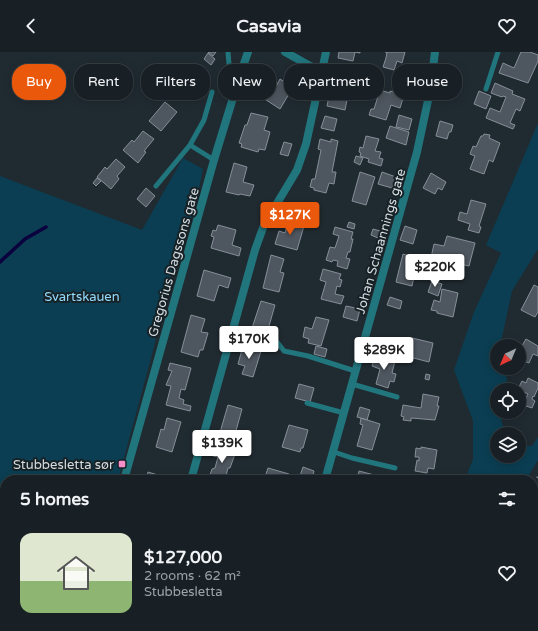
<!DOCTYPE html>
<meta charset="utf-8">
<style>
:root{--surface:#182025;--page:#21282d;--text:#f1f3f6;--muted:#9fa3a7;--line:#363e42;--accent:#ea580c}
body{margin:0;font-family:"Varela Round",sans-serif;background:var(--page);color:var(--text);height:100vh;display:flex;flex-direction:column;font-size:15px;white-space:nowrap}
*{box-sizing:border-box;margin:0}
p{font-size:13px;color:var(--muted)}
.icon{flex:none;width:22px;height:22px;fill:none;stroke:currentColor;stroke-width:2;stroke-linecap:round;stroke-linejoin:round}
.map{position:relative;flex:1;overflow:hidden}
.panel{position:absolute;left:0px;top:423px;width:538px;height:156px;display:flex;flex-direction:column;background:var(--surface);border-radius:16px 16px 0 0;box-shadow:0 2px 10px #0003,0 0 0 1px var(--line)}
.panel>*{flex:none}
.top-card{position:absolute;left:12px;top:12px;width:514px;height:36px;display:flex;gap:8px}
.needle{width:26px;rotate:224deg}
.buttons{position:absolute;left:490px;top:287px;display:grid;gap:8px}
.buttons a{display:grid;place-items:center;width:36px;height:36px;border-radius:50%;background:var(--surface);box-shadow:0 2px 10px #0003,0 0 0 1px var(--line);font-size:20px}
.price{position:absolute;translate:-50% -34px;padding:0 9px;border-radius:4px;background:#fff;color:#222;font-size:13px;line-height:26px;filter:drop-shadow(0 1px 2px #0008)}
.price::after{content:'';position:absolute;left:50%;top:24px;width:12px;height:9px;margin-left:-6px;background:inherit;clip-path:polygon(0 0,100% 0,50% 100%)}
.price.current{background:var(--accent);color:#fff}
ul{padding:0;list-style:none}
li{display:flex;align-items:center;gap:12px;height:100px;padding:0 20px}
li span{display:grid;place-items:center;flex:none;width:112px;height:80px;border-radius:12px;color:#555}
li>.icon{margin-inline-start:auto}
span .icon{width:48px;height:48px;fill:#fffc;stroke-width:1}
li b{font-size:17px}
h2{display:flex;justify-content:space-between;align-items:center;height:48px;padding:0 20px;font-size:17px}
.chip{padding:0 14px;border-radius:16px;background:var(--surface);box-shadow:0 2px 10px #0003,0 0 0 1px var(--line);font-size:14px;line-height:36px}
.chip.current{background:var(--accent);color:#fff}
header{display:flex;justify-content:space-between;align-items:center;height:52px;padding:0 20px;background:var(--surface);font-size:18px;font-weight:700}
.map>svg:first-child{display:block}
.built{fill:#263941}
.green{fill:#0b3e52}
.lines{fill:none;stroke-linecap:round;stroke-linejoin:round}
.stream{stroke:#0a003e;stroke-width:3.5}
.building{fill:#4e565f;stroke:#868f99}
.service{stroke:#21757d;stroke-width:5}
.minor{stroke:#21757d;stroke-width:8}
.tertiary{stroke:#21757d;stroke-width:8}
.rail{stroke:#7b8489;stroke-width:3;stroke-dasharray:5 5;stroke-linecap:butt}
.poi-dot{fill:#f98fc9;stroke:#172227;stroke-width:1.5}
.labels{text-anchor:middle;stroke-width:4;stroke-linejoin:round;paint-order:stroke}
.street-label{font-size:13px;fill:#d5dce0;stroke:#172227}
.park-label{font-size:13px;fill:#91d9fb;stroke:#172227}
.poi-label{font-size:13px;fill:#d5dce0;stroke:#172227;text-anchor:end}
</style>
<header><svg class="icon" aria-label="back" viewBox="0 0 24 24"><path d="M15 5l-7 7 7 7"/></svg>Casavia<svg class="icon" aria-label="heart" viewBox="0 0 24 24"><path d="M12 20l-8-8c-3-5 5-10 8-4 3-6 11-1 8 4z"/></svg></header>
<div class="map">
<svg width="538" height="579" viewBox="0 0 538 579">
<rect width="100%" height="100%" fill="#202b31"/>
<path class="built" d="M538 534V579H443L444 574H533V535Z"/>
<path class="green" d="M538 71V197L512 239 501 290 502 294H497V316H505L507 329 505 338H497V360H501L502 372 508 382H497V404H519V394H532L538 385V408L526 428H465L473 407V369L454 318 474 260 501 201 486 193Z
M183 106 203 117 195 155 172 218 153 299 118 428H5V574H75L74 579H0V124L142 178Z
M410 574H444L443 579H405Z"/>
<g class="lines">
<path class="stream" d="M0 210 25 187 46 175"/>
</g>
<path class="building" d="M208 0H216L213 4Z
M339 0H360V1L355 0 353 9 338 6Z
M385 0H405L402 11 397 9 394 18 383 15 386 6 387 0Z
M521 0H530L538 3V9L528 31 499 21 503 11 514 16Z
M208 1 215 7 211 13 204 7Z
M190 20 201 29 185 48 174 39Z
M334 20 347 23 345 33 348 34 345 47 347 48 345 58 327 54Z
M361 22 370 26 366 34 357 30Z
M280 27 293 35 280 57 260 44 266 34 274 38Z
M495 31 513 39 512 42 525 47 520 59 516 57 510 71 515 73 513 77 486 66 490 56 500 60 506 45 503 44 502 45 491 41Z
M380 38 390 41V39L404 43 400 56 391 53 386 68 369 63 371 57H374Z
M479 39 491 44 486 57 474 52Z
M165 50 177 60 161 79 149 69Z
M251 61 268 65 264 78 270 80 265 98 259 97 258 100 241 95 242 92 239 91 245 73H247Z
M399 63 412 67 409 78 396 75Z
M325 64 337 67 334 79 321 76Z
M440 69 453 73 451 80H449L447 87 436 84Z
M390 74 409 80 406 93 386 86Z
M143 79 154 87 144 99 146 100 138 111 123 98 132 88 134 90Z
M484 82 490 83 489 86 500 91 493 110 489 108 484 122 470 117 475 104 470 102 473 94 476 95 481 84H483Z
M366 84 379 87 375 99 381 100 379 106 383 107 381 114 368 110 369 107 360 104 361 101 359 100 360 95 363 96Z
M320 87 331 90V87L338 89 332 120H336L334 132 329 131 326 141 314 138V136L310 135 312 127H315L321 98 318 97Z
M284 90 292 92 288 104 280 102Z
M356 104 363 106 360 113 354 110Z
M116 107 125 115 117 124 119 127 111 137 97 125 105 115 107 117Z
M234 111 247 115 243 130 254 133 250 144 240 142 239 143 226 140Z
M360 120 375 125 366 153 352 149Z
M382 120 396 125 392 136 378 132Z
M431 121 446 130 442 138 438 136 435 142 423 136Z
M97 126 101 129 96 134 93 131Z
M146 136 155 144 146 155 137 147Z
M471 148 486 152 479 174 481 175 479 181 468 178 470 172 458 168 460 160 467 162Z
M288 169 304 174 297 198 275 192 279 179 285 181Z
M349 170 355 172 354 177 347 175Z
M218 173 236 178 232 193 241 196 239 204 211 196 214 185 211 184 213 178 216 179Z
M405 174 417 178 413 192 400 188Z
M335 175 353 180 351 187H353L350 200H348L346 206 350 207 347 217 337 214 338 209 333 208 332 210 326 208 330 195 335 196 339 184 333 182Z
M373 177 380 179 378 186 371 183Z
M447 184 475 191 469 214 431 206 434 192 444 194Z
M403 202 418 207 412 234 396 230Z
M271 203 284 207 280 220 284 221 279 240 263 236Z
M323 217 341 222 339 227 342 228 340 235 337 234 335 242 344 244 341 252 321 247 326 230 320 228Z
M204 218 231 226 228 236 219 233 214 249 197 244Z
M432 229 442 232 438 244 428 240Z
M534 233 538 235V260L535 265 521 258Z
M442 237 458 241 453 265 437 261V259L431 258 434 248 440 250Z
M390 245 402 249 400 257 387 253Z
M261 249 275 253 267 281 264 280 262 286 250 282Z
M346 254 360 257 357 269 343 265Z
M191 263 205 267 201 280 208 281 203 298H200L198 305 181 300Z
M316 265 329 268 321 294 308 291 309 287 303 285 305 275 312 277Z
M242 279 248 281 246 288 240 286Z
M412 286 433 291 429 310 402 303 405 291 411 293Z
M526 287 538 294V304L533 302 529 311 519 307V299Z
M243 294 261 299 253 325 242 322 245 314 238 312Z
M316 294 327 297 325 305 314 302Z
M375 303 395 309 392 321 396 322 394 330 390 329 388 336 376 332 380 317 372 314Z
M170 311 191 316 185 338 181 337 179 346 184 348 183 352 191 354 190 359 166 353 171 334 166 333 172 319 168 318Z
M426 322 430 323 429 328 425 327Z
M528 326 538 331V336L534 345 533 344 532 347 535 349 532 356 523 353 528 342 518 337 522 329 526 331Z
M299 332 314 336 310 350 295 346Z
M423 342 439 345 437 354H439L435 368 411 366V369L403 368 404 365 401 364 403 353 421 356Z
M228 353 242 357 234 386 220 382 221 377Z
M360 355 370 358 367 368 357 365Z
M167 366 181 370 172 400 156 395 161 377 164 378Z
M361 366 380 372 372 398 357 394 363 373 360 372Z
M289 373 308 378 303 396H301L300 400 282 395Z
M216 393 223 395 222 398 235 402 230 416H228L225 428H215L209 426 212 417 215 416 218 405 213 404Z
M421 395 437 398 434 417 428 416 427 421 415 419 417 408 419 409V405H415L416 396 421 397Z
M303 415 314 419 312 427 300 424Z
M268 416 289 422 287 428H264Z
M359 419 378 424 376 428H357Z
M148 420 161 424 160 428H146Z
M176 574H194L192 579H175Z
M305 574H320L333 578 332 579H299V577L304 578Z
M366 574H381L380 579H364Z
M231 575 245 578 246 576 251 578V579H230Z"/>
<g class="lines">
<path class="service" d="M228 0 229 12 240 23
M486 37 498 0
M190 93 214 108
M156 134 190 93 204 68 212 40
M270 281 284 299 308 304 355 319
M352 332 397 345
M307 351 344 361
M334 400 352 406 395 416"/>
<path class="minor" d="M285 0 321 20
M191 428 255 198 264 173 297 118 306 92 326 0
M325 428 417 100 430 39 435 0
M158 579 159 574
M283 579 285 574"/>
<path class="tertiary" d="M124 428 214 108 240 23 248 0
M82 579 83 574"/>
<path class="rail" d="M533 435 538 425
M465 579 467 574"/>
</g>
<rect class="poi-dot" x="118" y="408" width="8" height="8" rx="2"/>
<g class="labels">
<g class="street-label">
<text transform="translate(380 189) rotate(-74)" y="5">Johan Schaannings gate</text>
<text transform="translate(173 210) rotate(-74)" y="5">Gregorius Dagssons gate</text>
</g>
<g class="park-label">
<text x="82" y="249">Svartskauen</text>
</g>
<g class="poi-label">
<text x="114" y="417">Stubbesletta sør</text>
</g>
</g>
</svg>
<div class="buttons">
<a><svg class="needle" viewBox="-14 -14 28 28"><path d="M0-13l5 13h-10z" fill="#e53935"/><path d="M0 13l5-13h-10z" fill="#9fa3a7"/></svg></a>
<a><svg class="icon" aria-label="locate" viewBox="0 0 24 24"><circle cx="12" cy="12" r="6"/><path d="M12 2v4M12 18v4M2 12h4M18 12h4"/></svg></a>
<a><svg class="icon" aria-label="layers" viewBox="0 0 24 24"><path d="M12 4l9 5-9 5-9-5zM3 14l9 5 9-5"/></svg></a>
</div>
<b class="price current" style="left:290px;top:184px">$127K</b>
<b class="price" style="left:435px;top:236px">$220K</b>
<b class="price" style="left:249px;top:308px">$170K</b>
<b class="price" style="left:384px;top:319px">$289K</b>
<b class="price" style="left:222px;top:412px">$139K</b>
<div class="top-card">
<a class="chip current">Buy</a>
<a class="chip">Rent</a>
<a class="chip">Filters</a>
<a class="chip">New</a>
<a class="chip">Apartment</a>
<a class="chip">House</a>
</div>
<section class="panel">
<h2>5 homes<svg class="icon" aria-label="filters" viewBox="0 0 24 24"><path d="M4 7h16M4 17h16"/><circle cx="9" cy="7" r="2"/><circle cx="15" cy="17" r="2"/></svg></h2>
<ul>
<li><span style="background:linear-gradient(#dfe7d0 60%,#8fb573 0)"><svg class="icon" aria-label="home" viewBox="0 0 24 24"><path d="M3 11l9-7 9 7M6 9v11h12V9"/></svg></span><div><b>$127,000</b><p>2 rooms · 62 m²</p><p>Stubbesletta</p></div><svg class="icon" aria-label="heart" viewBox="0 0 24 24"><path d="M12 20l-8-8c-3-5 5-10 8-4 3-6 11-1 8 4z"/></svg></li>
</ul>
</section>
</div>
